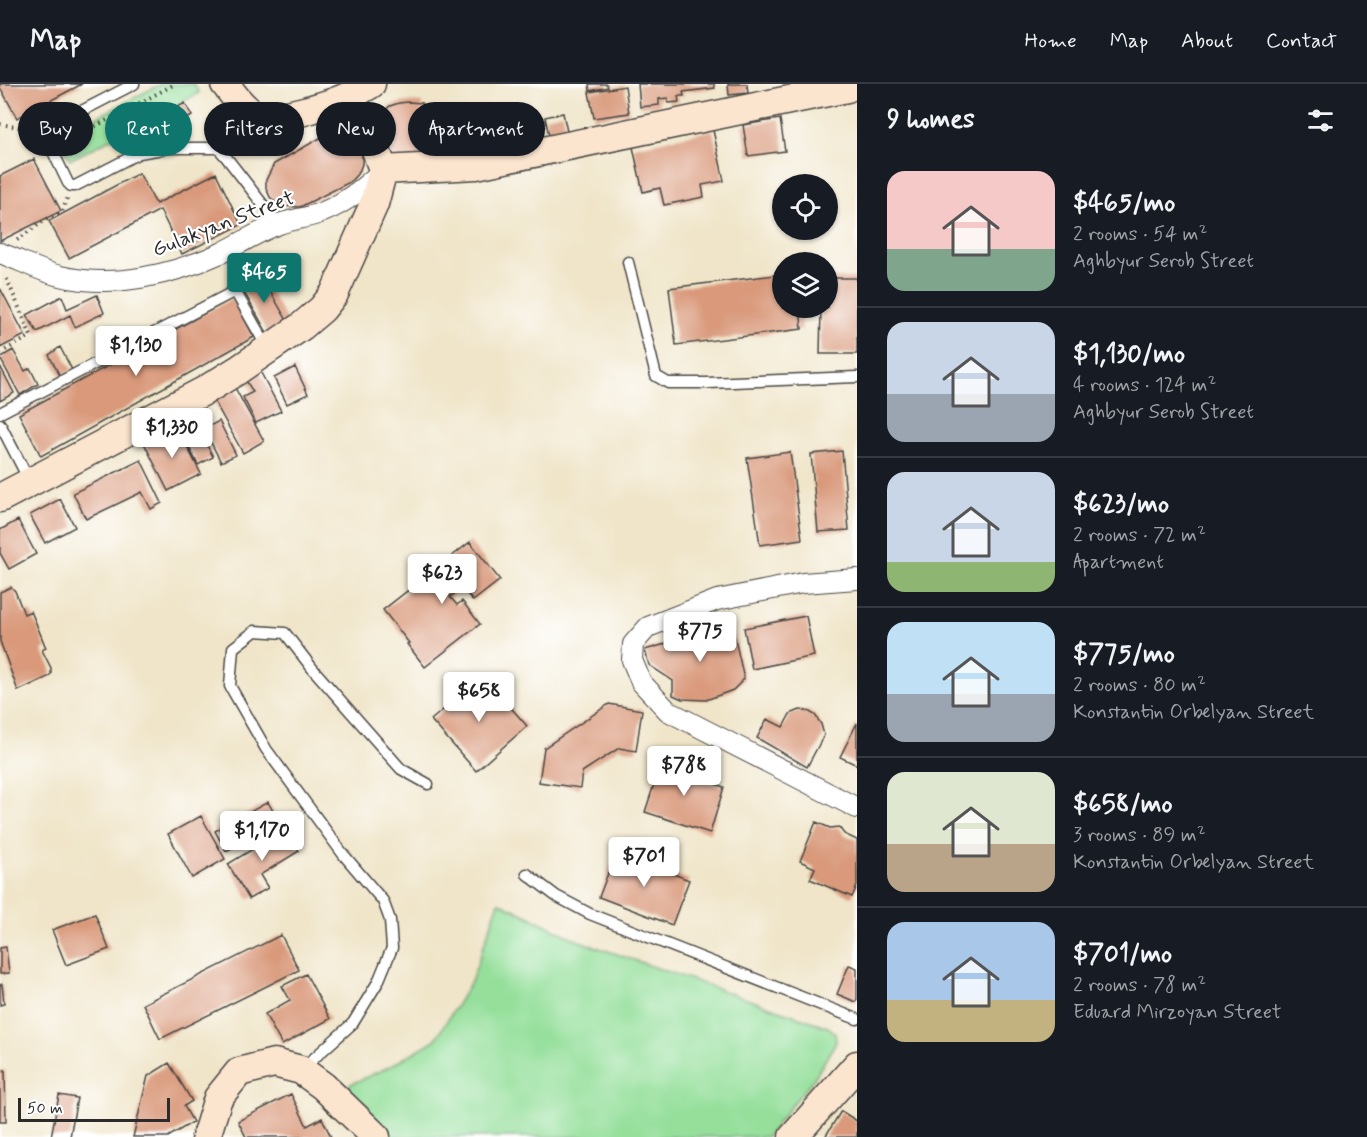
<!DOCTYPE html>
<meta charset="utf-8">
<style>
:root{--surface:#171b24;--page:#20242c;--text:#f1f3f6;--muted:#9ea1a6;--line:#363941;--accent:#0f766e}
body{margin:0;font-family:Mynerve,sans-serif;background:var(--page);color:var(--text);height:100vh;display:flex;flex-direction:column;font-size:22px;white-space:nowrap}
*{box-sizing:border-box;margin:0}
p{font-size:20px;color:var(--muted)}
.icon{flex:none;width:33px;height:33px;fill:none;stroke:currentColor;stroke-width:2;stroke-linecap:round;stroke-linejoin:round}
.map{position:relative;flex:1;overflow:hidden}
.side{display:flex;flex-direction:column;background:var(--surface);width:510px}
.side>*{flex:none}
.banner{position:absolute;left:18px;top:18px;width:570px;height:54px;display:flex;gap:12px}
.controls{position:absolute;left:772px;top:90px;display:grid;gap:12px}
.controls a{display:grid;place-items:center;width:66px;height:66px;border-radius:50%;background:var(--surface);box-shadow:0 2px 4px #0004;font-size:30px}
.scale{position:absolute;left:18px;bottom:15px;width:152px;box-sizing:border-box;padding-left:6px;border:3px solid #2b2b2b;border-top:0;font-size:16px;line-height:21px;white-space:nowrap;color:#2b2b2b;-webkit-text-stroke:4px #fff;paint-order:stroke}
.price{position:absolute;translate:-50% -51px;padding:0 14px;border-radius:6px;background:#fff;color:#222;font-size:20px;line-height:39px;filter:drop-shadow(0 2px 3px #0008)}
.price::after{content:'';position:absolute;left:50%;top:36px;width:18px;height:14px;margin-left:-9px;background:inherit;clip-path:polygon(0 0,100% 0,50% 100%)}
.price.selected{background:var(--accent);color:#fff}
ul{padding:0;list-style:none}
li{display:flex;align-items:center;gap:18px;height:150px;padding:0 30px}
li+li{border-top:2px solid var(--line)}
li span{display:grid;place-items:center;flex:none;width:168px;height:120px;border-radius:18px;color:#555}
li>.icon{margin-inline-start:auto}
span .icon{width:72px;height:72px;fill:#fffc;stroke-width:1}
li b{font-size:26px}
h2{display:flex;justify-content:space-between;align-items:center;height:72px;padding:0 30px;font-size:26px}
.tag{padding:0 21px;border-radius:27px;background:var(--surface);box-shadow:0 2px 4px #0004;font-size:21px;line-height:54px}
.tag.selected{background:var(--accent);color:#fff}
header{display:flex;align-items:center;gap:36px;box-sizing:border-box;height:84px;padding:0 30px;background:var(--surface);border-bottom:2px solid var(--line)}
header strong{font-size:28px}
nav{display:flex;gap:33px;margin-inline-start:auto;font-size:21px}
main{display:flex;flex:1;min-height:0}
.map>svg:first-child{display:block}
.green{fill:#95df9b;stroke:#608563;stroke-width:1.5}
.building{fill:#d9997a}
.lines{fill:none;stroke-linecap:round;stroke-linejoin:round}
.lane-casing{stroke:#494743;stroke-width:13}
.street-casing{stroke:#494743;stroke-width:22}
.secondary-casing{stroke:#494743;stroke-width:31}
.path{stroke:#494743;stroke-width:4;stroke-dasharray:1.5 4.5;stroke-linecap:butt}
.lane{stroke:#fff;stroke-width:10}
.street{stroke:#fff;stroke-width:20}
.secondary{stroke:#fce5cf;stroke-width:28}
.labels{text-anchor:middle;stroke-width:4.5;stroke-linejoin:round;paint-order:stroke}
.street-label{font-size:21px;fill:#2b2b2b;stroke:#fff}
</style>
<header>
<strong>Map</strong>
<nav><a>Home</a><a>Map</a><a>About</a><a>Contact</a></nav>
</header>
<main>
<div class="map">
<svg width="857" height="1053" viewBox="0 0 857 1053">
<rect width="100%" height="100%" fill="#fff"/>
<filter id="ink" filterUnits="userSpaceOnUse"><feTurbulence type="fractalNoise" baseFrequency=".0167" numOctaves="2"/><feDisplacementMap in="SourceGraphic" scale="12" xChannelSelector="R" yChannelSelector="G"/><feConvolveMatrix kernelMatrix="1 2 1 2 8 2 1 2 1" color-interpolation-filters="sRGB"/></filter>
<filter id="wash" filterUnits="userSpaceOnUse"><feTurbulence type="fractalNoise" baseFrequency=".008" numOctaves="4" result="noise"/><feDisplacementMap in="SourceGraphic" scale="24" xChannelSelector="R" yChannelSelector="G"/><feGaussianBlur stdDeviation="1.35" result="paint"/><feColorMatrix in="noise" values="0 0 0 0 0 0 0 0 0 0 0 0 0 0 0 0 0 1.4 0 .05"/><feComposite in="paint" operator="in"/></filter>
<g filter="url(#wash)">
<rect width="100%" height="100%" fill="#f0e5c9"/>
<path class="green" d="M161 0H194L199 9 70 76 58 53Z
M176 24 183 37 139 60 133 47Z
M499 818 579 857 828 943 835 949 836 958 815 993 766 1053H389L340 1005 389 983 435 956 471 898Z"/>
<g id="blocks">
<path class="building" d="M0 0H82L17 34 0 3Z
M589 0H607L608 3 590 7Z
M638 0H714L715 4 683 8 684 12H678L679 18 668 19V14L659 15V21L640 23Z
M728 0H747L748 9 729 11Z
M625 2 629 29 594 34 589 8Z
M408 18 422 19 420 75 397 73 389 69 377 45 379 36 383 28 390 22 399 19Z
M185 19 192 32 183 37 176 24Z
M423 24 460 26 458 68 422 67Z
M563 29 568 52 550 56 545 33Z
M540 34 545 61 504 69 498 42Z
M780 35 785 67 748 72 743 41Z
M713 46 724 97 702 101 704 113 664 121 660 104 643 108 633 63Z
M329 49H341L350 50 357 57 361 64 362 71V80L359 88 350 98 300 123 283 122 276 119 270 113 266 104V96L274 80Z
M34 75 61 127 0 157V92Z
M139 89 156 120 216 89 241 141 182 170 160 126 69 174 49 137Z
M259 188 289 240 269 252 239 199Z
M783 190V224H800L802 245 676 261 669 204Z
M828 194H857V270H820L821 224H828Z
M0 204 25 251 0 264Z
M97 211 104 229 75 243 70 231 37 248 27 231 62 212 67 225Z
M233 214 254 253 41 372 19 330Z
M60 263 72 286 60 292 49 271Z
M13 266 25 287 30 284 38 300 20 311 0 274Z
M0 282 14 309 0 317Z
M295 283 308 310 287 320 274 294Z
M260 287 281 327 256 339 243 313 253 308 245 295Z
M234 302 264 357 243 369 212 313Z
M219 337 236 371 221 378 204 345Z
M196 340 213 373 198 381 181 347Z
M177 343 201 390 168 407 144 359Z
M842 367 849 446 818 448 811 370Z
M790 368 802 455 760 461 747 374Z
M141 376 162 419 151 425 142 408 86 435 73 409Z
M60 415 75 443 45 459 30 431Z
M18 436 36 470 9 485 0 469V446Z
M470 458 500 496 473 517 462 504 450 513 457 521 462 517 480 540 425 583 407 560 409 559 383 526Z
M11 503 15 507 24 530 31 527 46 564 42 566 51 584V590L48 593 18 607 0 557V508Z
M806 532 814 572 752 585 744 544Z
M721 541 733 546 744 595 733 606 706 616 682 615 673 611V597L649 581 645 566 665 560 673 551Z
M483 592 527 642 476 687 431 636Z
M609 620 642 626 636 667 619 664 582 688 580 704 539 698 544 664Z
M800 626 808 627 815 631 821 640 824 651 807 683 757 654 767 635 783 643 790 630Z
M857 639V681L840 673Z
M663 673 681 678 680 683 707 692 706 697 724 703 710 749 645 728Z
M268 718 279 738 226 767 215 747Z
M201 732 225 775 192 794 168 750Z
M816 738 830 744 839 743 844 750 857 756V802L852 813 810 795 815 784 800 777Z
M286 745 299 767 260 791 268 804 249 815 228 780Z
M616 768 689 796 672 841 599 813Z
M95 830 109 865 66 881 52 846Z
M281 851 299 886 160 955 143 920Z
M6 863 9 889 0 890V864Z
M849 881 857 884V915L856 918 837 910Z
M306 890 330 935 282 961 265 930 290 916 282 902Z
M2 900 4 920 0 921V901Z
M169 979 192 1017 184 1022 193 1038 168 1053H133L148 992Z
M5 986 6 1038H0V987Z
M291 1010 307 1042 322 1034 331 1053H246L238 1037Z
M59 1011 77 1014 70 1053H51Z
M841 1027 857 1037V1053H825Z"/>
</g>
</g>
<g filter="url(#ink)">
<use href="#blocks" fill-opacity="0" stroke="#494743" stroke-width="1.5"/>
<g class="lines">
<defs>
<path id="lane" d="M134 0 43 47 68 99 71 102H75L139 69 168 64H218L226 73 278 140
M628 178 656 292 668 299H708L857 293
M0 329 235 207 268 265
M0 340 30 398
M527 790 556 812 590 830 857 935
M301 986 353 939 378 898 392 864 390 836 383 817 343 770 266 665 230 602 233 564 255 547 285 549 312 584 401 685 428 700"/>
<path id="street" d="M0 169C20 176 39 187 60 192 113 205 172 191 221 169 240 160 259 147 279 140 293 135 309 134 323 128 346 119 365 103 383 86
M857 495 803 499 717 516 648 543 633 560 632 576 641 598 668 627 857 724"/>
<path id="secondary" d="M225 0C234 11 243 26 257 32 272 39 335 19 351 11 358 8 364 4 371 0
M349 12 374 60 383 86
M0 414 204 307 238 286 302 242 322 225 334 210 374 120 383 86 476 81 847 4
M206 1053 218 1014 239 988 274 979 301 986 323 1002 376 1053
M793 1053 857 981"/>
</defs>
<use href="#lane" class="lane-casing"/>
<use href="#street" class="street-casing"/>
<use href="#secondary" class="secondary-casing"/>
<path class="path" d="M0 40 30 45
M133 58 119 30 175 0
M279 58 298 60 302 65
M63 59 119 30
M17 156 44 137 62 128 67 114
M0 269 31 252 6 193"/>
<use href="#lane" class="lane"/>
<use href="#street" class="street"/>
<use href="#secondary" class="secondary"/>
</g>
</g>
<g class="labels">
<g class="street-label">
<text transform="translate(223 139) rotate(-21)" y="7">Gulakyan Street</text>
</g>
</g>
</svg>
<div class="controls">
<a><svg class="icon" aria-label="locate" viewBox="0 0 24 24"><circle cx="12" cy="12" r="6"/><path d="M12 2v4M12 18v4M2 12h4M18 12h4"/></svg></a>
<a><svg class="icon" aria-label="layers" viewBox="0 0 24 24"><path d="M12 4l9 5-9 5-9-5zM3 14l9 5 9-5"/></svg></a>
</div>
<div class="scale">50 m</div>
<b class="price selected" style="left:264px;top:220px">$465</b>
<b class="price" style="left:136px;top:293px">$1,130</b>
<b class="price" style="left:172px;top:375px">$1,330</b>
<b class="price" style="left:442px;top:521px">$623</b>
<b class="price" style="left:700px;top:579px">$775</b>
<b class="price" style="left:479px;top:639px">$658</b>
<b class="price" style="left:684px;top:713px">$788</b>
<b class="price" style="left:262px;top:778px">$1,170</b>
<b class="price" style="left:644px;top:804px">$701</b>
<div class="banner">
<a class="tag">Buy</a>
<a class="tag selected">Rent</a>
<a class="tag">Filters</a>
<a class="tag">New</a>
<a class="tag">Apartment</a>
</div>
</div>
<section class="side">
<h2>9 homes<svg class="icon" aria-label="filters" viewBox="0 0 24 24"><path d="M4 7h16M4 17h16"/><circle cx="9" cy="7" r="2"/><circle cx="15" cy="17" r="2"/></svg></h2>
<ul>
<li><span style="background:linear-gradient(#f6c9c9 65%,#7fa58c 0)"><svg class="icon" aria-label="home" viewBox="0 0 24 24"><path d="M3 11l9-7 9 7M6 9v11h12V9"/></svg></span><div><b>$465/mo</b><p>2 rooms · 54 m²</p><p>Aghbyur Serob Street</p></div></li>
<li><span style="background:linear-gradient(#c9d6e8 60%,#9aa5b1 0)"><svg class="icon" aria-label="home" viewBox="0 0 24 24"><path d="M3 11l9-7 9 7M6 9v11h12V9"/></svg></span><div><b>$1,130/mo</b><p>4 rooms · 124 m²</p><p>Aghbyur Serob Street</p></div></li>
<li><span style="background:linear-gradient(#c9d6e8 75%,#8fb573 0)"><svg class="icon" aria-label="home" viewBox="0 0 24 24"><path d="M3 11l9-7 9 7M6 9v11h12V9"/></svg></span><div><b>$623/mo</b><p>2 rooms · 72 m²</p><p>Apartment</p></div></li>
<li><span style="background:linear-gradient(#bfe0f5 60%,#9aa5b1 0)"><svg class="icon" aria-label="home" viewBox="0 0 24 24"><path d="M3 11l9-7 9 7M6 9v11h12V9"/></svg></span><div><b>$775/mo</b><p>2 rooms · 80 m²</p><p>Konstantin Orbelyan Street</p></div></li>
<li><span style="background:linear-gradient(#dfe7d0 60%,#b9a48a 0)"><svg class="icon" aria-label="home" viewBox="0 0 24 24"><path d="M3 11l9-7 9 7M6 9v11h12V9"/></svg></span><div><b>$658/mo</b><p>3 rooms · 89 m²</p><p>Konstantin Orbelyan Street</p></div></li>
<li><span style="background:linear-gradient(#a9c7e8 65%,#c2b280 0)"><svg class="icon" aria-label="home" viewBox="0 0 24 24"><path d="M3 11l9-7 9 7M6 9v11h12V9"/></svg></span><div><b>$701/mo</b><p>2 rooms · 78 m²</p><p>Eduard Mirzoyan Street</p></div></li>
</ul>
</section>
</main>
